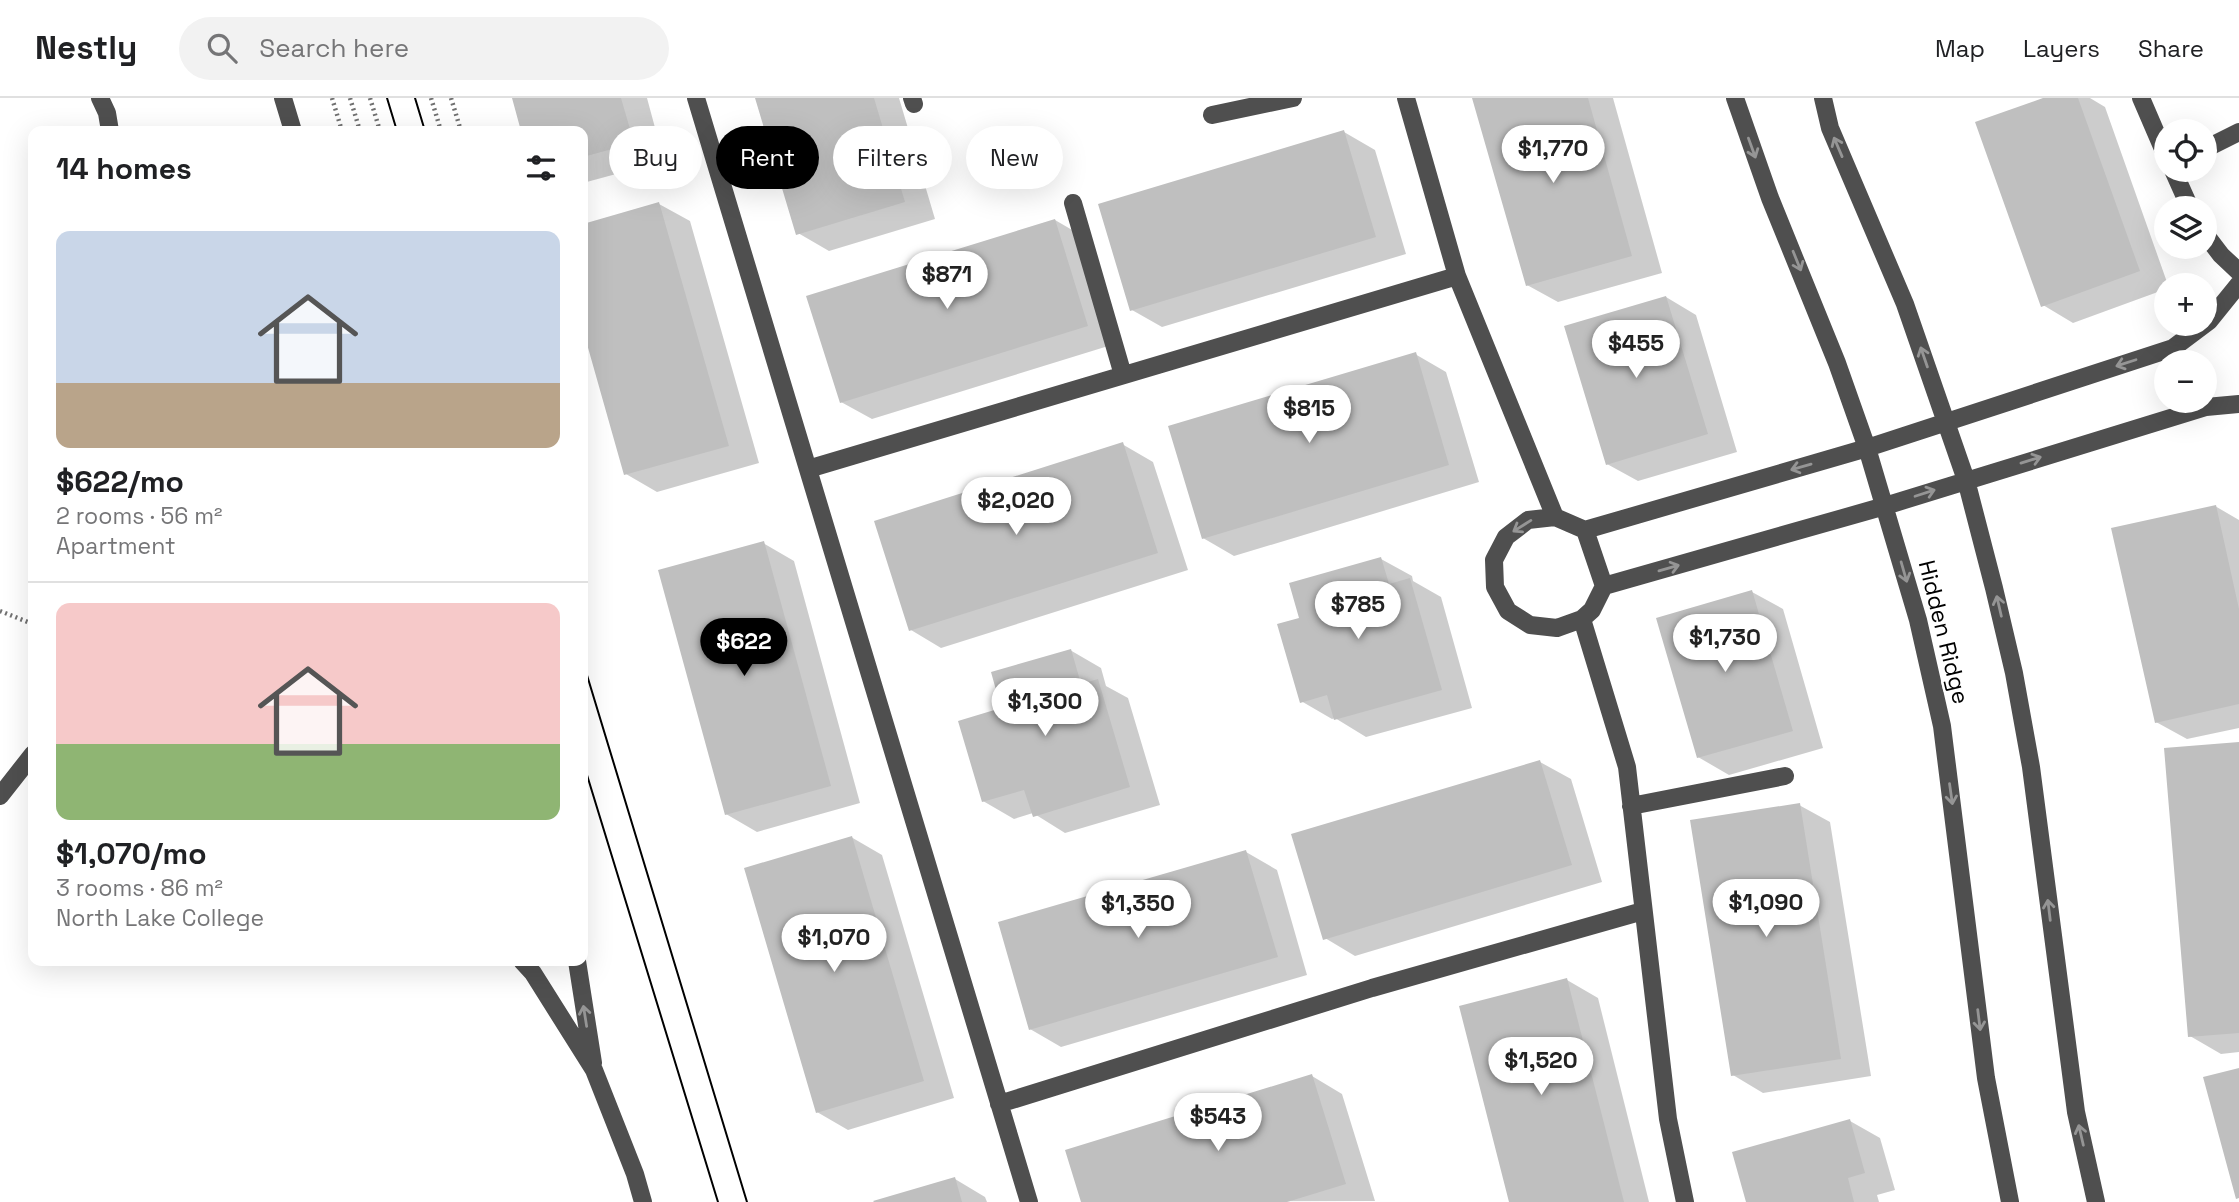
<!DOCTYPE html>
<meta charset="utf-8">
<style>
:root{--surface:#fff;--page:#f2f2f2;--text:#202124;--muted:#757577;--line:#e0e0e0;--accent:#000}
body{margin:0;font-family:"Space Grotesk",sans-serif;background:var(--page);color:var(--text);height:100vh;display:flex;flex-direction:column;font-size:26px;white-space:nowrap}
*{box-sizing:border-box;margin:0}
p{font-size:23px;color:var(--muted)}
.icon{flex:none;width:38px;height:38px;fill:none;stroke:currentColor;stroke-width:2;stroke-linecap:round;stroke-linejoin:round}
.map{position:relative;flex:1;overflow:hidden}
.panel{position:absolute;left:28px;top:28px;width:560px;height:840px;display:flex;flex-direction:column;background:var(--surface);border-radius:14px;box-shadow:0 7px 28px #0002}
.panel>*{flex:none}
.guide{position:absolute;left:609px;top:28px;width:665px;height:63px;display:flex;gap:14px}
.buttons{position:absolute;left:2154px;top:21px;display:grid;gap:14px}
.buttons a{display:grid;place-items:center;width:63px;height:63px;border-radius:50%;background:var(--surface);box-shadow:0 7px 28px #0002;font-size:35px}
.price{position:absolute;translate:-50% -60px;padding:0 16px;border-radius:24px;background:#fff;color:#222;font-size:23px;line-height:46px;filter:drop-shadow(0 2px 4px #0008)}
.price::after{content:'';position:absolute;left:50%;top:42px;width:21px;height:16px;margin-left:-10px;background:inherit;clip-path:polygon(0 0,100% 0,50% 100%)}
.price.active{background:var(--accent);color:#fff}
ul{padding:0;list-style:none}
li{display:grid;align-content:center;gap:14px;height:371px;padding:0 28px}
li+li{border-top:2px solid var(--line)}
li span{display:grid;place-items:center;height:217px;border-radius:14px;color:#555}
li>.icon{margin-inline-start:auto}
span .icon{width:126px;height:126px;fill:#fffc;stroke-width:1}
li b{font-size:30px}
h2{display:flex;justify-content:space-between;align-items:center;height:84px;padding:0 28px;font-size:30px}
.pill{padding:0 24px;border-radius:32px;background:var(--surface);box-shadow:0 7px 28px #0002;font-size:24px;line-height:63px}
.pill.active{background:var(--accent);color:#fff}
header{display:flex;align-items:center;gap:42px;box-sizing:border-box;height:98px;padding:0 35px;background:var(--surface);border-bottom:2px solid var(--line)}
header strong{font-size:33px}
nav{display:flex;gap:38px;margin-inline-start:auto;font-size:24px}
.search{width:490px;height:63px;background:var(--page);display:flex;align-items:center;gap:18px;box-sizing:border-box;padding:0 24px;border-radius:38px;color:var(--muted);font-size:26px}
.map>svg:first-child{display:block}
.shadow{fill:#0003}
.building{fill:#bfbfbf}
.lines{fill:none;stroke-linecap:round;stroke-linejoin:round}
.path{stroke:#717171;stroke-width:4.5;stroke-dasharray:2 3.5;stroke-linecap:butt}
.minor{stroke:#4f4f4f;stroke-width:18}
.tram{stroke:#000;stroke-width:2}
.oneway{stroke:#959595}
.labels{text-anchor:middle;stroke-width:5;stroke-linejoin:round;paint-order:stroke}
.street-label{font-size:23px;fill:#000;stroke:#fff}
</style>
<header>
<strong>Nestly</strong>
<div class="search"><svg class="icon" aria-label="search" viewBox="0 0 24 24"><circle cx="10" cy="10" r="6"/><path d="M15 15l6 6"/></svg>Search here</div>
<nav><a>Map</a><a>Layers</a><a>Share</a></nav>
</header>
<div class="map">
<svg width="2239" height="1104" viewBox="0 0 2239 1104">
<rect width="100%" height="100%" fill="#fff"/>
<path class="shadow" d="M514 0H647L664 63 583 85V33H523Z
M757 0H899L935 121 829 153 798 135Z
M1474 0H1613L1662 175 1558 204 1527 187Z
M2048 0H2090L2105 9 2168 187 2166 191 2073 225 2043 207Z
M1344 34 1375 52 1406 156 1162 229 1132 212Z
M659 106 690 123 759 365 657 394 626 376 583 226V128Z
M1055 122 1086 140 1118 245 872 321 841 304Z
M1666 199 1696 217 1737 354 1638 383 1607 366Z
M1415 256 1446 274 1479 384 1234 458 1203 440Z
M1122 346 1153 364 1188 472 941 550 911 532Z
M2215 408 2239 422V630L2187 641 2156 624Z
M763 445 794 463 860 705 757 734 726 716Z
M1381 461 1412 478 1413 483 1441 499 1472 610 1366 639 1335 620 1332 621 1301 603 1302 521Z
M1752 494 1783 511 1823 650 1729 677 1698 659Z
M1070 552 1101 570 1106 588 1128 600 1160 707 1065 735 1033 715 1014 721 983 703Z
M2239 645V954L2221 956 2190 938Z
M1540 664 1571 681 1602 784 1355 858 1325 840Z
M1799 707 1830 724 1871 978 1763 995 1733 977Z
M851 739 882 757 954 1000 848 1032 817 1014Z
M1246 754 1277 772 1307 877 1061 949 1030 931Z
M1567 882 1598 900 1649 1104H1511Z
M1312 978 1342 996 1375 1103 1083 1104Z
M1850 1023 1880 1040 1895 1092 1877 1097 1879 1104H1748Z
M955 1081 985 1099 987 1104H877Z"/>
<path class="building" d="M512 0H621L634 45 583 59V33H521Z
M755 0H874L905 104 796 137Z
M1472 0H1588L1632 158 1526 188Z
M2043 0H2078L2140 173 2041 209 1975 24Z
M1344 32 1376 139 1130 213 1098 106Z
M659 104 729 348 624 377 583 232V126Z
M1055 121 1088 228 840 305 806 198Z
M1666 198 1708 336 1606 367 1564 228Z
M1416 254 1449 367 1202 441 1168 328Z
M1123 344 1158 455 909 533 874 423Z
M2216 407 2239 511V606L2155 625 2111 430Z
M764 443 831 688 725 717 658 472Z
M1381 459 1389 486 1410 480 1442 592 1334 622 1327 597 1300 605 1277 526 1299 520 1289 485Z
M1752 492 1793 633 1697 660 1656 520Z
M1071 551 1081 586 1098 581 1130 689 1033 719 1024 692 982 704 958 623 1001 610 991 574Z
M2239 644V935L2188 939 2164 650Z
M1540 662 1572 767 1323 842 1291 736Z
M1800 705 1841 961 1731 978 1690 722Z
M852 738 924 983 816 1015 744 770Z
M1246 752 1278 859 1029 932 998 824Z
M1567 880 1624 1104H1509L1459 908Z
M2239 970V1100L2236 1101 2203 979Z
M1312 976 1346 1086 1287 1104H1081L1065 1052Z
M1850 1021 1865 1075 1848 1080 1854 1104H1746L1732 1054Z
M955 1079 962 1104H874L873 1103Z"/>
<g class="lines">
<path class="path" d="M332 0 342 33
M350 0 360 33
M370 0 380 33
M431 0 441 33
M451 0 461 33
M0 513 33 526"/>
<path class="minor" d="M100 0 107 15 110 33
M283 0 293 33
M696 0 1029 1104
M912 0 914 6
M1406 0 1457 178
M1735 0 1770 100 1837 265 1867 350 1918 522 1942 628 1986 980 2010 1104
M1823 0 1830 30 1905 206 1966 382 1994 490 2014 575 2031 669 2076 1014 2096 1104
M2141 0 2166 58
M1212 17 1293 0
M2205 51 2239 34
M2173 72 2190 110
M1073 105 1123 277
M2205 136 2221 157 2239 174
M808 371 1457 178 1555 419
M1585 432 1604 488 1592 512 1582 521 1557 530 1530 527 1508 513 1495 489 1494 462 1506 439 1528 422 1555 419 1585 432 1867 350 2173 250 2209 223 2239 186
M1604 488 1885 408 2206 309 2239 306
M1582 521 1627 669 1668 1021 1685 1104
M0 698 33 656
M1631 708 1785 678
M522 863 533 875 594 972 635 1076 643 1104
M577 863 593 965
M999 1006 1372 890 1643 813"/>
<path class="tram" d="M387 0 397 33
M415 0 425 33
M583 564 747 1104
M583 664 718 1104"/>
</g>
<defs><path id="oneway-shaft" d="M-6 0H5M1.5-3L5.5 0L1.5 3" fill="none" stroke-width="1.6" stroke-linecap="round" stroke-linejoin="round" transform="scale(1.75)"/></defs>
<g class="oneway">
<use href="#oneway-shaft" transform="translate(1838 49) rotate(-113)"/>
<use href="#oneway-shaft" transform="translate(1752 50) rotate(70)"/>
<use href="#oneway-shaft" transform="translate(1797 163) rotate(68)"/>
<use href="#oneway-shaft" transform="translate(1924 259) rotate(-109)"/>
<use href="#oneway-shaft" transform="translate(2126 265) rotate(162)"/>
<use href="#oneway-shaft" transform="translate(2031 362) rotate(-17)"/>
<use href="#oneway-shaft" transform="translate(1801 369) rotate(164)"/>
<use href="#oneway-shaft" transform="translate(1925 395) rotate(-18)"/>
<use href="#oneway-shaft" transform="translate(1522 428) rotate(148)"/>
<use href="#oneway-shaft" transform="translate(1669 470) rotate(-16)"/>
<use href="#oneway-shaft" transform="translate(1904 474) rotate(74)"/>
<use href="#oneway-shaft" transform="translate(1999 508) rotate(-103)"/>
<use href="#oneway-shaft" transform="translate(1951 696) rotate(82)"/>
<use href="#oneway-shaft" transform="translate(2049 812) rotate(-97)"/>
<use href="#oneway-shaft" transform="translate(585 918) rotate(-99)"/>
<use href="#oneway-shaft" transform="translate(1979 922) rotate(83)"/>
<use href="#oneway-shaft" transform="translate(2081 1037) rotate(-103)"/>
</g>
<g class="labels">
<g class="street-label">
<text transform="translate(1944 534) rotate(76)" y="8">Hidden Ridge</text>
</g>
</g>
</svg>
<div class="buttons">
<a><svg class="icon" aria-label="locate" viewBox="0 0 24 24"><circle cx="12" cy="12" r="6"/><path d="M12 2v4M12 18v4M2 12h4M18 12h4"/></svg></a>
<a><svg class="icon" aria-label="layers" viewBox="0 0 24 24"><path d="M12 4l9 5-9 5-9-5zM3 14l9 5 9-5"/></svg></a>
<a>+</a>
<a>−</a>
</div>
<b class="price" style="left:1553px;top:87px">$1,770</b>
<b class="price" style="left:947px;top:213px">$871</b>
<b class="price" style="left:1636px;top:282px">$455</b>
<b class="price" style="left:1309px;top:347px">$815</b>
<b class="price" style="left:1016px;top:439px">$2,020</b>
<b class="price" style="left:1358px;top:543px">$785</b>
<b class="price" style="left:1725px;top:576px">$1,730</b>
<b class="price active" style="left:744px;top:580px">$622</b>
<b class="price" style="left:1045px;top:640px">$1,300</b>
<b class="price" style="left:1766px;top:841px">$1,090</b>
<b class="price" style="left:1138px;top:842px">$1,350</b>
<b class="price" style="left:834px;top:876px">$1,070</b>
<b class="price" style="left:1541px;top:999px">$1,520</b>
<b class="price" style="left:1218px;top:1055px">$543</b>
<div class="guide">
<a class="pill">Buy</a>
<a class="pill active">Rent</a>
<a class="pill">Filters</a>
<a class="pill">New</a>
</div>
<section class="panel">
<h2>14 homes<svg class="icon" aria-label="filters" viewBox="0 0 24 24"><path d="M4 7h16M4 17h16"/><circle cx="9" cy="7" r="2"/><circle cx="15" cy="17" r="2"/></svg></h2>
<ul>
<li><span style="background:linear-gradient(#c9d6e8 70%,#b9a48a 0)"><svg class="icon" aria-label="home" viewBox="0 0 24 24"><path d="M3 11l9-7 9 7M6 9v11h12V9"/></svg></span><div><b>$622/mo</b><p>2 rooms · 56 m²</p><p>Apartment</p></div></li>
<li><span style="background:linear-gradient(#f6c9c9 65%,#8fb573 0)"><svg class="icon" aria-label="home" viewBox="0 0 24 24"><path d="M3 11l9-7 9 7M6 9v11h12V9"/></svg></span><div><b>$1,070/mo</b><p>3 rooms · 86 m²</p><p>North Lake College</p></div></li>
</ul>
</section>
</div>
